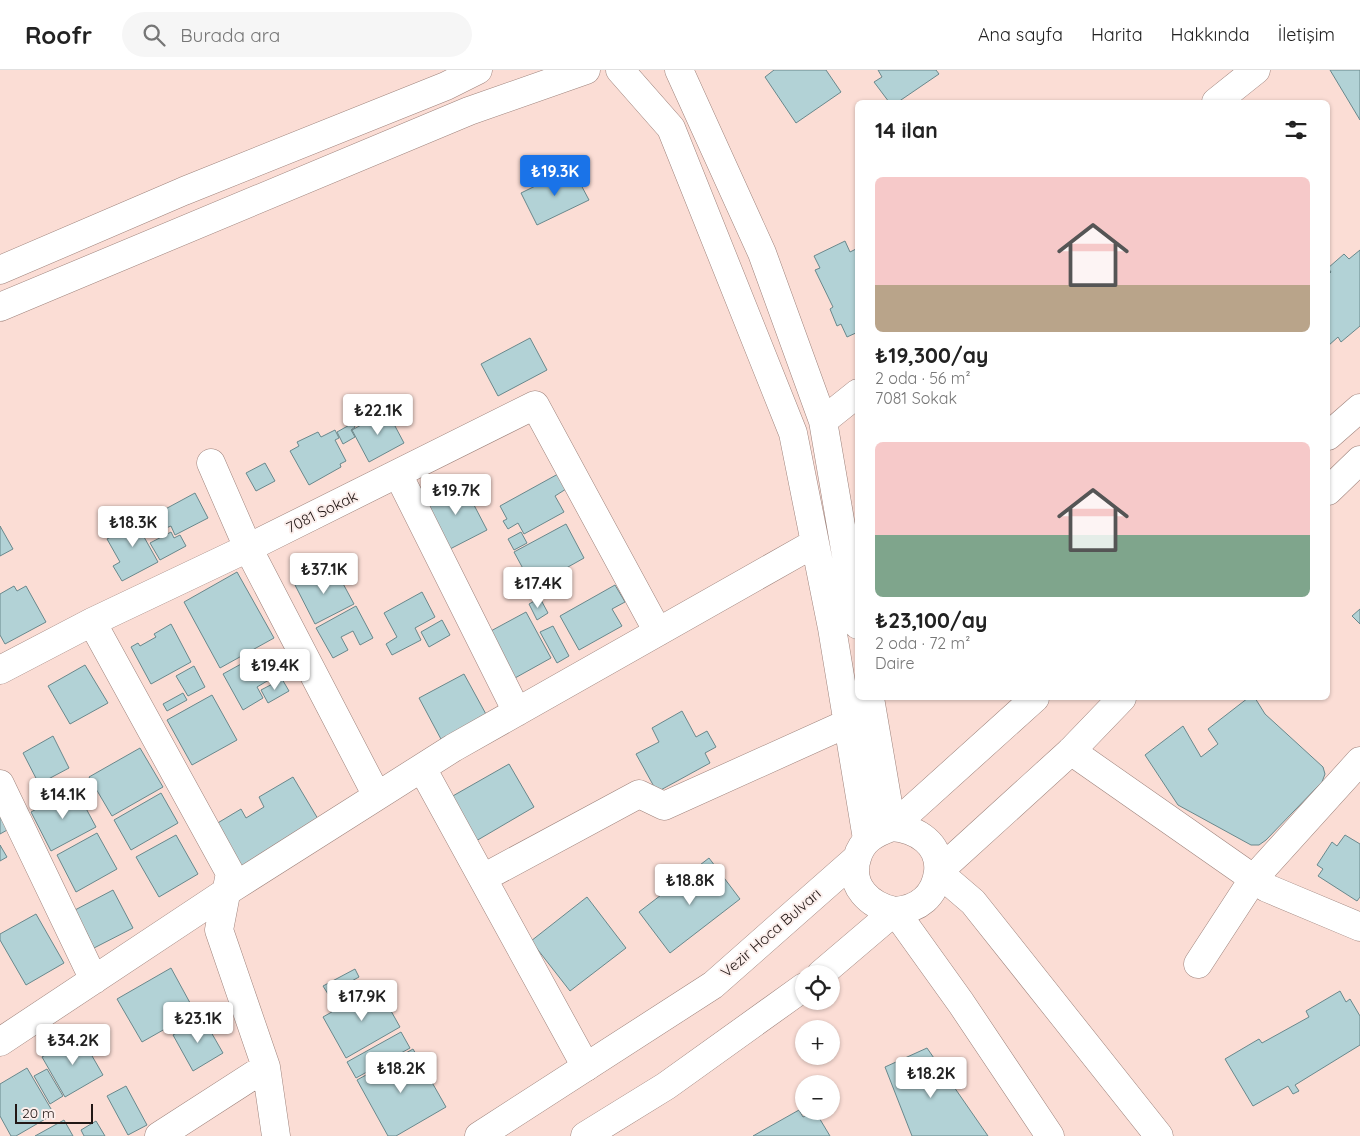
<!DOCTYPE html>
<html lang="tr">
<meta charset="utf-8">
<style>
:root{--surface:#fff;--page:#f6f6f6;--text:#222;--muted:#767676;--line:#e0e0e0;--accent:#1a73e8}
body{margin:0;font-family:Quicksand,sans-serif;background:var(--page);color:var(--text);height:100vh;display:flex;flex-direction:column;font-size:19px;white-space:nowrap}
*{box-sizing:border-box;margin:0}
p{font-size:16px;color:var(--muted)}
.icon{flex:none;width:28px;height:28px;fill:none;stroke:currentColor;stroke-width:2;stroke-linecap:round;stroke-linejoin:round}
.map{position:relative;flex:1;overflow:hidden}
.drawer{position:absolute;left:855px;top:30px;width:475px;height:600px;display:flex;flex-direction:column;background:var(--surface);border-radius:8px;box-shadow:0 1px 4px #0004}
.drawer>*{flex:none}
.buttons{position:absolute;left:795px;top:895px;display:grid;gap:10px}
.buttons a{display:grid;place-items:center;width:45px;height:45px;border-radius:50%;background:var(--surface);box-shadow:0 1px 4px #0004;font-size:25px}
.scale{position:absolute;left:15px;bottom:12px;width:78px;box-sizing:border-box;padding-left:5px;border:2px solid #221715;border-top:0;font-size:14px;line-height:18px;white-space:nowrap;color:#221715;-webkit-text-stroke:4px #fbeeeb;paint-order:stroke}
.price{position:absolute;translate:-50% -42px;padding:0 11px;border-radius:5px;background:#fff;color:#222;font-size:16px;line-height:32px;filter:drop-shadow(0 1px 2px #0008)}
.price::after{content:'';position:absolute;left:50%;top:30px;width:15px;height:11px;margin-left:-8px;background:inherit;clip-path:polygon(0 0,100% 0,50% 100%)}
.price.on{background:var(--accent);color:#fff}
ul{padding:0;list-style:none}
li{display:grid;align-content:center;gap:10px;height:265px;padding:0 20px}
li span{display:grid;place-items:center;height:155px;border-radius:8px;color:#555}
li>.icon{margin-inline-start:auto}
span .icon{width:90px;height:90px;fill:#fffc;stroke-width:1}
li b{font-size:21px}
h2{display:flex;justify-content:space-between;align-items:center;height:60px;padding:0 20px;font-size:21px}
header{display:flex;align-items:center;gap:30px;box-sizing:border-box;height:70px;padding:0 25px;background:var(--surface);border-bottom:1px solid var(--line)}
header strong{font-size:24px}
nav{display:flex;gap:28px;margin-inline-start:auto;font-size:18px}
.search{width:350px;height:45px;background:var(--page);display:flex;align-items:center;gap:12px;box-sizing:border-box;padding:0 18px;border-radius:28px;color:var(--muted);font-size:19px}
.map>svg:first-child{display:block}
.building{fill:#b2d2d6;stroke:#69888c}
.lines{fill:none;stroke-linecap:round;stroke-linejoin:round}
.minor-casing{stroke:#9d827b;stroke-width:29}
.major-casing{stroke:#9d827b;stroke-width:29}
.minor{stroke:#fff;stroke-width:28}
.major{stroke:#fff;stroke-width:28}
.labels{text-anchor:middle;stroke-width:4;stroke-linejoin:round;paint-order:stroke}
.street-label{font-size:15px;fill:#221715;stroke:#fbeeeb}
</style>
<header>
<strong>Roofr</strong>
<div class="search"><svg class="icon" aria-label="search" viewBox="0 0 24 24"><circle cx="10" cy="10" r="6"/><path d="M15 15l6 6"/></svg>Burada ara</div>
<nav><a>Ana sayfa</a><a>Harita</a><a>Hakkında</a><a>İletişim</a></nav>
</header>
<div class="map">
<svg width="1360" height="1066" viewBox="0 0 1360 1066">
<rect width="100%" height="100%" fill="#fbddd5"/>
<path class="building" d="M774 0H826L841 22 796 53 765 7Z
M878 0H936L939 4 898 32H889L874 12 882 7Z
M1330 0H1360V50Z
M572 98 589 130 537 155 521 123Z
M845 171 850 182 858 178V262L847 267 841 254 837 256 830 239 833 237 815 200 820 198 814 186Z
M1360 180V256L1341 272 1338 267 1328 276V205L1331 202 1328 198 1344 184 1349 189Z
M530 268 547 300 498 326 481 294Z
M387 341 404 373 369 392 352 360Z
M353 353 355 357 351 360 355 367 343 374 337 362Z
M335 360 339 368 335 370 346 391 340 394 341 397 309 415 290 381 299 376 297 372 318 362 321 367Z
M265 393 275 411 256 421 246 403Z
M558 404 566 419 555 426 564 442 524 464 518 453 508 459 503 451 507 449 500 436Z
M462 412 487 460 450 479 425 432Z
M195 423 208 448 175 465 171 456 166 458 158 443Z
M147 444 156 461 144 467 158 492 122 511 113 496 120 492 107 469 131 456 130 454Z
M566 454 584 488 536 515 531 504 527 506 514 482Z
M0 456 13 479 0 486Z
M171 462 174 468 180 465 186 476 160 490 150 473Z
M521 462 527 473 514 480 508 469Z
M333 495 354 534 315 554 295 515Z
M237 502 274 568 220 598 184 532Z
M615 515 625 532 612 539 622 556 579 580 560 546Z
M14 516 17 521 26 516 46 552 5 574 0 565V524Z
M422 522 435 547 415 558 421 570 392 585 386 574 397 567 384 543Z
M540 528 548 543 537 550 529 534Z
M356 536 373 568 360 575 353 561 341 567 348 580 333 588 316 558Z
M1360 539V554L1352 546Z
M526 542 551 588 515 608 489 562Z
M442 550 450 565 429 577 421 562Z
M171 554 191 592 151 614 131 577 138 573 140 576 156 567 154 564Z
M553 556 569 586 557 593 540 562Z
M261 583 274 607 257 617 263 628 243 640 223 604Z
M85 595 108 633 70 654 48 616Z
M194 596 205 617 188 626 176 606Z
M464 604 487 646 442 671 419 628Z
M282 609 289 621 268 633 261 620Z
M183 623 187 630 167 641 163 634Z
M212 625 237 670 192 695 167 650Z
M1248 628H1255L1265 644 1323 697 1325 704 1322 712 1266 770 1259 775H1251L1178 735 1145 685 1183 656 1201 687 1218 674 1208 659Z
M682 641 696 667 707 661 716 677 705 683 710 693 657 722 636 684 659 672 652 658Z
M53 666 69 698 39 714 23 683Z
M140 678 163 717 112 746 89 707Z
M509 694 534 737 476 771 451 727Z
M293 707 321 754 243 800 216 754 241 739 246 748 264 737 259 727Z
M75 718 96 757 51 781 31 742Z
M161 723 178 753 131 780 114 750Z
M0 742 9 759 0 764Z
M97 763 117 799 76 822 57 785Z
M176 765 198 804 159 827 136 787Z
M1345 765 1360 774V827L1357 831 1318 806 1323 799 1317 795 1332 772 1337 776Z
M0 775 7 787 0 791Z
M709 788 740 829 670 883 639 842Z
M113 820 133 858 94 878 75 840Z
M587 827 626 878 570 921 531 871Z
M36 844 64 893 26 915 0 870V864Z
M171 898 195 942 142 972 117 929Z
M355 899 359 907 328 924 323 916Z
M377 916 400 957 346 988 323 947Z
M1340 921 1346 932 1350 929 1360 946V975L1295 1015 1299 1021 1293 1024 1288 1016 1253 1036 1225 989 1259 969 1262 973 1309 947 1306 941Z
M203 948 223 983 193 1001 173 965Z
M401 962 410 978 356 1008 347 992Z
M80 965 103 1005 65 1027 42 987Z
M927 978 988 1066H912L885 997Z
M413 979 446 1037 396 1066H388L357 1010Z
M27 998 54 1044 16 1066H11L0 1046V1014Z
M47 999 63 1026 50 1034 34 1006Z
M126 1016 147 1055 128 1065 107 1026Z
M799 1040 803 1047 815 1041 830 1066H753Z
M64 1050 73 1066H35Z
M96 1051 105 1066H84L81 1060Z"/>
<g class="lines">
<defs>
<path id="minor" d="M620 0 671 58 793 363 832 558 867 769
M679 0 762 183 823 351 858 555
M1216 32 1256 0
M0 200 184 121 446 16 478 0
M0 237 469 41 586 0
M823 351 858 323
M211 393 248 478 377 726
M398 404 517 642
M92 552 230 803 219 860 266 997 276 1066
M0 600 92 552 248 478 535 335 658 562
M870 628 892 757
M1071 681 1267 818 1360 857
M422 698 586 997
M0 714 94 910
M483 808 639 724 664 736 848 653
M1198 894 1254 808 1360 691
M0 972 226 822 453 678 815 473
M159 1066 266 997"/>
<path id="major" d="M1328 366 1360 338
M1328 421 1360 390
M892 757C917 759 941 774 938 802L973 832 1159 1066
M857 788C848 816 870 836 895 841L961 933 1050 1066
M821 904 895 841C919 839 935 826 938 802L1071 681 1122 628
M479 1066 713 915 857 788C862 770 875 763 892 757L1035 628
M585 1066 666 1016 804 917"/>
</defs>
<use href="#minor" class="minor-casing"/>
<use href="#major" class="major-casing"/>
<use href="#minor" class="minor"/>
<use href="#major" class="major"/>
</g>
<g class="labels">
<g class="street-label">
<text transform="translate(322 442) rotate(-26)" y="5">7081 Sokak</text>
<text transform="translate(771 863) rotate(-41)" y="5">Vezir Hoca Bulvarı</text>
</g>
</g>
</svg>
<div class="buttons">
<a><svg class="icon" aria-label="locate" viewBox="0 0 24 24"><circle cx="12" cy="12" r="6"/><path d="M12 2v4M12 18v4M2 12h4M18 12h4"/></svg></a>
<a>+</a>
<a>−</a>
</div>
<div class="scale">20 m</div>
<b class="price on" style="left:555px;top:127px">₺19.3K</b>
<b class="price" style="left:378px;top:366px">₺22.1K</b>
<b class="price" style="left:456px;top:446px">₺19.7K</b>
<b class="price" style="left:133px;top:478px">₺18.3K</b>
<b class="price" style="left:324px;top:525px">₺37.1K</b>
<b class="price" style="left:538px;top:539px">₺17.4K</b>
<b class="price" style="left:275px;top:621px">₺19.4K</b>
<b class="price" style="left:63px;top:750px">₺14.1K</b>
<b class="price" style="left:690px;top:836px">₺18.8K</b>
<b class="price" style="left:362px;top:952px">₺17.9K</b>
<b class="price" style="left:198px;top:974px">₺23.1K</b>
<b class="price" style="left:73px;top:996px">₺34.2K</b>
<b class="price" style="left:401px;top:1024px">₺18.2K</b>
<b class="price" style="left:931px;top:1029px">₺18.2K</b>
<section class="drawer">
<h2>14 ilan<svg class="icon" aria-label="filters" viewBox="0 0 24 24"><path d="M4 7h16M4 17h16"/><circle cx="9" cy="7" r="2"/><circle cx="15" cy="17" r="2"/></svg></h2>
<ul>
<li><span style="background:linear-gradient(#f6c9c9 70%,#b9a48a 0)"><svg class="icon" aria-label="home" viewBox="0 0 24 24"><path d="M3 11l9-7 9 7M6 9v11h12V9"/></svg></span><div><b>₺19,300/ay</b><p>2 oda · 56 m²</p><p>7081 Sokak</p></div></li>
<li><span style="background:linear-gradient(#f6c9c9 60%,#7fa58c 0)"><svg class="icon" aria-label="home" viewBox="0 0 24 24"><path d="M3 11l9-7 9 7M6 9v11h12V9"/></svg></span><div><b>₺23,100/ay</b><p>2 oda · 72 m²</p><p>Daire</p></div></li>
</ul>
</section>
</div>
